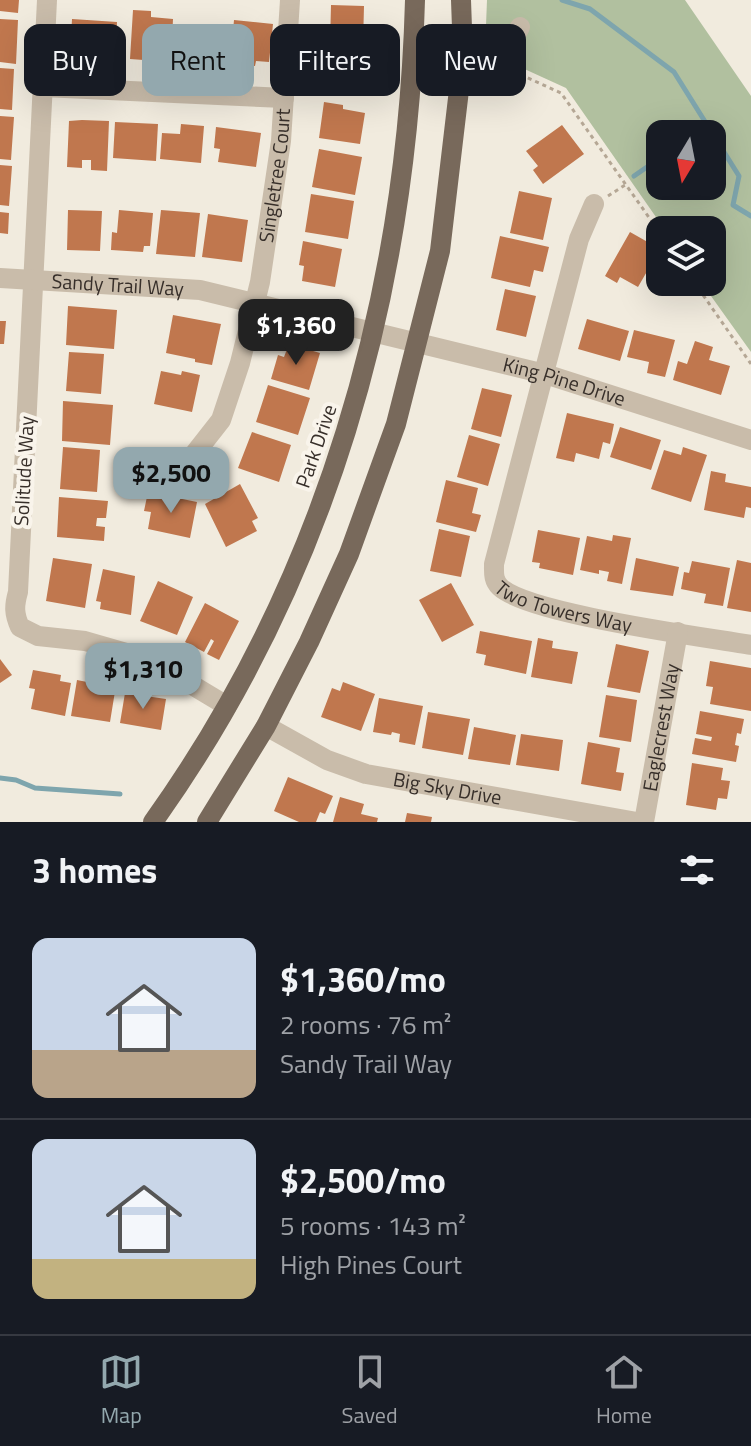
<!DOCTYPE html>
<meta charset="utf-8">
<style>
:root{--surface:#171b24;--page:#242831;--text:#f1f3f6;--muted:#9ea1a6;--line:#363941;--accent:#93a8ae}
body{margin:0;font-family:"Titillium Web",sans-serif;background:var(--page);color:var(--text);height:100vh;display:flex;flex-direction:column;font-size:30px;white-space:nowrap}
*{box-sizing:border-box;margin:0}
p{font-size:26px;color:var(--muted)}
.icon{flex:none;width:44px;height:44px;fill:none;stroke:currentColor;stroke-width:2;stroke-linecap:round;stroke-linejoin:round}
.map{position:relative;height:822px;overflow:hidden}
.sheet{display:flex;flex-direction:column;background:var(--surface);flex:1}
.sheet>*{flex:none}
.hud{position:absolute;left:24px;top:24px;width:704px;height:72px;display:flex;gap:16px}
.needle{width:52px;rotate:190deg}
.buttons{position:absolute;left:646px;top:120px;display:grid;gap:16px}
.buttons a{display:grid;place-items:center;width:80px;height:80px;border-radius:16px;background:var(--surface);box-shadow:0 8px 32px #0002;font-size:40px}
.price{position:absolute;translate:-50% -68px;padding:0 18px;border-radius:16px;background:var(--accent);color:#111;font-size:26px;line-height:52px;filter:drop-shadow(0 2px 4px #0008)}
.price::after{content:'';position:absolute;left:50%;top:48px;width:24px;height:18px;margin-left:-12px;background:inherit;clip-path:polygon(0 0,100% 0,50% 100%)}
.price.on{background:#222;color:#fff}
ul{padding:0;list-style:none}
li{display:flex;align-items:center;gap:24px;height:200px;padding:0 32px}
li+li{border-top:2px solid var(--line)}
li span{display:grid;place-items:center;flex:none;width:224px;height:160px;border-radius:16px;color:#555}
li>.icon{margin-inline-start:auto}
span .icon{width:96px;height:96px;fill:#fffc;stroke-width:1}
li b{font-size:34px}
h2{display:flex;justify-content:space-between;align-items:center;height:96px;padding:0 32px;font-size:34px}
.tag{padding:0 28px;border-radius:16px;background:var(--surface);box-shadow:0 8px 32px #0002;font-size:28px;line-height:72px}
.tag.on{background:var(--accent);color:#111}
.dock{display:flex;justify-content:space-around;align-items:center;height:112px;border-top:2px solid var(--line);background:var(--surface);font-size:22px;color:var(--muted)}
.dock a{display:grid;justify-items:center;gap:4px}
.dock .on{color:var(--accent)}
.map>svg:first-child{display:block}
.green{fill:#b1c09f;fill-rule:evenodd}
.lines{fill:none;stroke-linecap:round;stroke-linejoin:round}
.stream{stroke:#7ea5ad;stroke-width:5}
.building{fill:#c0774e}
.path{stroke:#b5a795;stroke-width:3;stroke-dasharray:4 4;stroke-linecap:butt}
.minor{stroke:#c9bcaa;stroke-width:20}
.major{stroke:#78695b;stroke-width:20}
.labels{text-anchor:middle;stroke-width:8;stroke-linejoin:round;paint-order:stroke}
.street-label{font-size:20px;fill:#372f2a;stroke:#f9f4eb}
</style>
<div class="map">
<svg width="751" height="822" viewBox="0 0 751 822">
<rect width="100%" height="100%" fill="#f1ebde"/>
<path class="green" d="M487 0H685L751 96V352L701 282H712V230H665L566 88 485 51ZM660 134H712V186H660Z"/>
<g class="lines">
<path class="stream" d="M562 0 590 9 674 72 739 176 733 205 751 216
M694 134 707 125
M634 176 660 158
M0 778 16 780 35 788 120 794"/>
</g>
<path class="building" d="M0 0H19L18 13 0 11Z
M331 5 364 6 363 45H330Z
M133 10 151 11V17L173 19 171 62 130 59Z
M0 19 18 20 16 64 0 62Z
M72 19 117 22 115 58 70 55Z
M234 20 273 24 269 62 256 61 255 66 230 64Z
M184 24 227 27 224 62 182 59Z
M336 51 363 53 360 94 324 92 326 68H334Z
M0 68 14 69 12 110 0 109Z
M324 102 343 105V109L365 113 360 144 319 138Z
M0 116 14 117 11 160 0 159Z
M82 120 109 121 107 171 91 170V160H82V168L67 167 69 121Z
M115 122 158 124 156 161 113 158Z
M181 124 204 126 201 163 160 159 162 133 180 134Z
M562 125 584 154 543 184 533 170 538 166 526 151Z
M216 127 261 133 256 167 218 162 220 149 214 148Z
M319 149 362 157 355 195 312 187Z
M0 165 12 166 9 206 0 205Z
M519 191 552 198 543 240 510 233Z
M311 194 354 201 348 239 305 232Z
M68 210 102 211 100 251 67 250Z
M119 210 153 213 150 246H144L143 252 111 250 112 232 117 233Z
M161 210 200 213 195 257 156 254Z
M0 212 9 213 8 234 0 233Z
M208 214 248 220 242 262 202 257Z
M630 232 660 249 638 287 620 277 617 283 605 276Z
M500 236 549 247 543 272 534 270 530 287 491 278Z
M303 241 342 249 335 287 302 281 304 266 299 265Z
M505 289 536 296 526 337 496 330Z
M68 306 117 310 114 349 66 345Z
M173 315 221 324 212 365 195 362V359L166 353Z
M587 319 629 331 620 361 578 349Z
M0 321H6L4 344H0Z
M634 330 675 340 665 377 647 373 649 362 627 357Z
M695 341 713 347 709 360 730 366 721 395 673 380 678 361 687 364Z
M289 344 320 353 309 390 271 379 278 355 284 357Z
M69 352 104 354 101 394 66 391Z
M161 371 181 375 182 371 200 375 192 412 154 404Z
M268 385 310 398 298 435 256 422Z
M482 388 512 395 501 437 471 429Z
M63 401 113 405 110 445 62 441Z
M567 413 614 424 610 444 603 442 599 459 576 453 574 462 556 458Z
M620 427 661 440 651 470 610 457Z
M252 432 291 445 279 482 238 468Z
M469 435 500 444 488 486 457 477Z
M63 447 100 450 97 492 60 489Z
M683 447 707 455 691 502 651 489 664 450 681 455Z
M711 471 726 474 725 482 751 487V508L746 507 744 518 704 510Z
M446 480 478 488 472 513 481 515 476 532 436 522Z
M240 484 258 518 252 521 257 531 226 547 205 504Z
M148 492 197 502 190 538 148 529 151 512 144 511Z
M59 497 108 501 106 518H97L96 526 105 527 104 541 57 537Z
M439 529 470 536 461 577 430 571Z
M538 530 580 538 573 575 539 568 540 563 532 562Z
M613 535 631 538 622 584 607 581 609 572 599 570V574L580 570 587 536 612 541Z
M53 558 92 564 85 608 46 601Z
M636 558 679 567 673 596 630 590Z
M737 560 751 563V612L727 608Z
M692 561 730 568 723 606 704 603 706 594 681 589 684 572 689 573Z
M103 569 135 576 131 615 100 609 101 602 96 601Z
M158 581 193 597 177 635 140 621Z
M451 583 474 625 442 642 419 600Z
M205 603 239 621 219 660 207 654 214 641 211 639 204 652 185 642Z
M480 631 532 641 526 674 484 665 486 655 476 653Z
M538 638 553 641 552 648 578 652 572 684 531 677Z
M616 644 649 651 640 693 607 687Z
M0 659 12 675 0 683Z
M710 661 751 668V711L710 704 713 687 706 686Z
M33 670 61 675 60 681 71 683 65 716 31 709 35 689 29 688Z
M93 675 117 679 110 722 71 716 77 680 92 683Z
M343 682 375 694 361 731 321 717 332 688 340 691Z
M125 693 166 699 161 730 120 723Z
M606 695 637 700 631 742 599 737Z
M379 698 423 706 415 745 399 742 400 734 392 732 391 735 373 732Z
M700 711 744 719 741 734 737 733 735 745 739 746 736 762 692 754 695 738 711 741 712 737 696 734Z
M428 712 470 719 463 755 422 748Z
M474 727 516 735 510 765 468 759Z
M521 734 563 740 559 771 516 765Z
M588 742 620 748 616 772 624 773 621 791 581 784Z
M692 763 723 768 721 780 730 781 727 799 718 798 716 810 686 805Z
M288 777 333 796 325 814 320 812 316 822H299L274 811Z
M340 797 364 804 361 814 378 818 377 822H333Z
M407 813 432 817 431 822H405Z"/>
<g class="lines">
<path class="path" d="M506 68 561 93 660 233
M608 196 625 185
M694 282 751 364"/>
<g class="minor">
<path d="M47 0 18 592C14 606 14 614 20 627L38 636 85 641 137 656 167 670 227 706"/>
<path d="M463 54 489 61 512 42 520 27"/>
<path d="M43 87 284 98"/>
<path id="s1" d="M594 204 579 239 494 564C494 573 493 580 500 587 528 614 705 637 751 645"/>
<path id="s2" d="M0 278 200 290 545 374 751 440"/>
<path id="s3" d="M192 457 221 420 240 363 260 282 281 141 290 0"/>
<path id="s4" d="M266 726 327 760 366 774 637 822"/>
<path id="s5" d="M644 822 678 632"/>
</g>
<path class="major" d="M153 822C326 580 407 296 415 0
M207 822 266 726 309 642 349 554 396 424 440 251 463 56 461 0"/>
</g>
<g class="labels">
<g class="street-label">
<text dy="7" stroke="none"><textPath href="#s3" startOffset="298">Singletree Court</textPath></text>
<text dy="7" stroke="none"><textPath href="#s2" startOffset="118">Sandy Trail Way</textPath></text>
<text dy="7" stroke="none"><textPath href="#s2" startOffset="576">King Pine Drive</textPath></text>
<text transform="translate(316 446) rotate(-71)" y="7">Park Drive</text>
<text transform="translate(24 471) rotate(-87)" y="7">Solitude Way</text>
<text dy="7" stroke="none"><textPath href="#s1" startOffset="466">Two Towers Way</textPath></text>
<text dy="7" stroke="none"><textPath href="#s5" startOffset="96">Eaglecrest Way</textPath></text>
<text dy="7" stroke="none"><textPath href="#s4" startOffset="194">Big Sky Drive</textPath></text>
</g>
</g>
</svg>
<div class="buttons">
<a><svg class="needle" viewBox="-14 -14 28 28"><path d="M0-13l5 13h-10z" fill="#e53935"/><path d="M0 13l5-13h-10z" fill="#9ea1a6"/></svg></a>
<a><svg class="icon" aria-label="layers" viewBox="0 0 24 24"><path d="M12 4l9 5-9 5-9-5zM3 14l9 5 9-5"/></svg></a>
</div>
<b class="price on" style="left:296px;top:367px">$1,360</b>
<b class="price" style="left:171px;top:515px">$2,500</b>
<b class="price" style="left:143px;top:711px">$1,310</b>
<div class="hud">
<a class="tag">Buy</a>
<a class="tag on">Rent</a>
<a class="tag">Filters</a>
<a class="tag">New</a>
</div>
</div>
<section class="sheet">
<h2>3 homes<svg class="icon" aria-label="filters" viewBox="0 0 24 24"><path d="M4 7h16M4 17h16"/><circle cx="9" cy="7" r="2"/><circle cx="15" cy="17" r="2"/></svg></h2>
<ul>
<li><span style="background:linear-gradient(#c9d6e8 70%,#b9a48a 0)"><svg class="icon" aria-label="home" viewBox="0 0 24 24"><path d="M3 11l9-7 9 7M6 9v11h12V9"/></svg></span><div><b>$1,360/mo</b><p>2 rooms · 76 m²</p><p>Sandy Trail Way</p></div></li>
<li><span style="background:linear-gradient(#c9d6e8 75%,#c2b280 0)"><svg class="icon" aria-label="home" viewBox="0 0 24 24"><path d="M3 11l9-7 9 7M6 9v11h12V9"/></svg></span><div><b>$2,500/mo</b><p>5 rooms · 143 m²</p><p>High Pines Court</p></div></li>
</ul>
</section>
<nav class="dock">
<a class="on"><svg class="icon" aria-label="map" viewBox="0 0 24 24"><path d="M3 6l6-2 6 2 6-2v14l-6 2-6-2-6 2zM9 4v14M15 6v14"/></svg>Map</a>
<a><svg class="icon" aria-label="saved" viewBox="0 0 24 24"><path d="M7 4h10v16l-5-4-5 4z"/></svg>Saved</a>
<a><svg class="icon" aria-label="home" viewBox="0 0 24 24"><path d="M3 11l9-7 9 7M6 9v11h12V9"/></svg>Home</a>
</nav>
